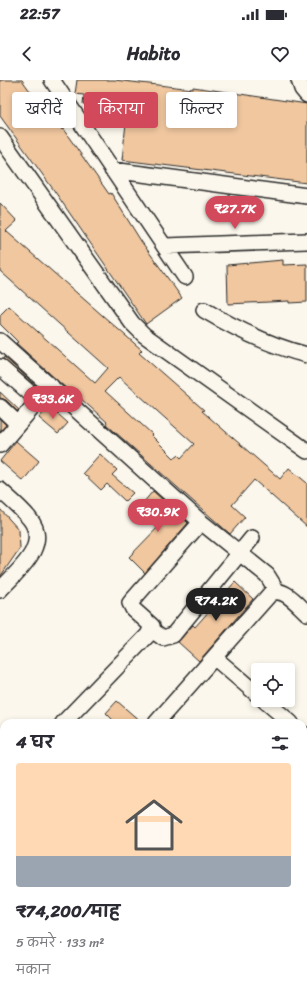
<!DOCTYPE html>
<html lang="hi">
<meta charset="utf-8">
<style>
:root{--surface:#fff;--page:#f2f2f3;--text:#2b2b33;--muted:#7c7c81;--accent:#d1495b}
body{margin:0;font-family:Sriracha,"Playpen Sans Deva",sans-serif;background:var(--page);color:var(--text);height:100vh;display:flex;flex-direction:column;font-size:15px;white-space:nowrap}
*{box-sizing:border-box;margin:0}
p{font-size:13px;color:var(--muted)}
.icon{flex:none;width:22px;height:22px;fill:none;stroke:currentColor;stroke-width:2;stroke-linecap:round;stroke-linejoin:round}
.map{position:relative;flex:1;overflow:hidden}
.side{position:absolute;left:0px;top:639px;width:307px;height:268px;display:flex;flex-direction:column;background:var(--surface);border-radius:12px 12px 0 0;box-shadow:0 2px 6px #0003}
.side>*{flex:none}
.banner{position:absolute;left:12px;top:12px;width:283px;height:36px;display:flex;gap:8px}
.tools{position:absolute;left:251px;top:583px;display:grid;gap:8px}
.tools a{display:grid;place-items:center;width:44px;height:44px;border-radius:4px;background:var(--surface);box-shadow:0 2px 6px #0003;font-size:20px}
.price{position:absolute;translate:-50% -34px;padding:0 9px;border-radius:14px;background:var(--accent);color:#fff;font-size:13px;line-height:26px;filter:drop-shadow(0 1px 2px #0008)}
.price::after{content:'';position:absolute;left:50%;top:24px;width:12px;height:9px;margin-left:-6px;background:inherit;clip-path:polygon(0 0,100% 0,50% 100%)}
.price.active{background:#222;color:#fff}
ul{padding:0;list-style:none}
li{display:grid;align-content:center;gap:8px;height:212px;padding:0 16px}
li span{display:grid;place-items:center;height:124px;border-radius:4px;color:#555}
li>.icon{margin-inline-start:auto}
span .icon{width:72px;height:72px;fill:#fffc;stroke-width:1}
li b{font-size:17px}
h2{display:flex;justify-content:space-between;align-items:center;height:48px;padding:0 16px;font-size:17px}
.tag{padding:0 14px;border-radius:4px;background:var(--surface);box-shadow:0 2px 6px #0003;font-size:14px;line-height:36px}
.tag.active{background:var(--accent);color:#fff}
.status{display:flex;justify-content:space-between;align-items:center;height:28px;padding:0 20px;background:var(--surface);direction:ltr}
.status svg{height:11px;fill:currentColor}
header{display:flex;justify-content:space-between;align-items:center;height:52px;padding:0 16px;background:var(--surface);font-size:18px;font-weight:700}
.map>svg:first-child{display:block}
.building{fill:#f0c79f;stroke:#2b2b2b;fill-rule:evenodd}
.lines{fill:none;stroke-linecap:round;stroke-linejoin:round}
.street-casing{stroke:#2b2b2b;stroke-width:18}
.street{stroke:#fbf7ec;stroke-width:15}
</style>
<div class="status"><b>22:57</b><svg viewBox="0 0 49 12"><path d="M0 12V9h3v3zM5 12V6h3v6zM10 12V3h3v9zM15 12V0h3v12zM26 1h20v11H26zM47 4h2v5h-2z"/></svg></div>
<header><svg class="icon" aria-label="back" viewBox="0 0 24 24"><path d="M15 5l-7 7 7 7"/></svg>Habito<svg class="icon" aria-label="heart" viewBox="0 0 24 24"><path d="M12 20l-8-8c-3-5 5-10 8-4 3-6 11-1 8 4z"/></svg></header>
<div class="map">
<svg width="307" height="907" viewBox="0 0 307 907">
<rect width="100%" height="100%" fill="#fbf7ec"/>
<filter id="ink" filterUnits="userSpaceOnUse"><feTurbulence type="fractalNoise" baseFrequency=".025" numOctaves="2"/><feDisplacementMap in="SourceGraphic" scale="8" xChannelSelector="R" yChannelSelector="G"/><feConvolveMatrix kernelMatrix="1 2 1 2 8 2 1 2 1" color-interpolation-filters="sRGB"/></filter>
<g filter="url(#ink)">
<path class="building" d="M0 0H22L48 36 50 34 62 50 63 49 109 114 111 113 141 161 182 218 146 244 53 109 0 36Z
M77 0H114L193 9V7L307 24V103L122 80 127 34 111 32 112 27 83 24 84 15 75 14Z
M0 123 17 141 6 151 142 270 139 273 204 330 202 331 280 399 289 388 307 403V447L254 400 232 425 245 437 230 454 106 344 107 342 80 318 79 320 16 263 18 262 0 244V235L9 226 95 303 108 288 0 191ZM119 297 194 364 181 378 178 375 174 378 151 355 152 354 105 311Z
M283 180V185L307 184V222L289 223V221L228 224 227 185Z
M4 277 38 307V308L3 279Z
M0 312 19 330 17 331 6 320 0 318Z
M49 326 68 343 58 354 39 338Z
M0 339 6 345 0 351Z
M16 361 39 381 23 401 0 381Z
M100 374 117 390 112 395 133 413 125 421 107 404 101 410 83 393Z
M153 411 188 443 145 493 129 477 164 441 143 423Z
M0 429 19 450 20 468 0 497Z
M235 502 253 519 199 581 178 562 193 545 195 547Z
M117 621 142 643H116L106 633Z"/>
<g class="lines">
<defs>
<path id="street" d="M52 0 185 197
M299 0 302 9 307 15
M0 57 132 243 144 255 307 371
M112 90 307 116
M165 166 307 161
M204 230C236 249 271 266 307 275
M0 261 201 442 267 495 277 511
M0 287 39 321
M0 327 18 344
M0 365 51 306
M0 410C10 419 21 428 29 438 52 465 17 491 0 510
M152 550 163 558 173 555 252 458
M215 578 258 615
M264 620 291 643
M63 643 148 555 152 546 133 529 130 523 201 442
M156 643 270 514C283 505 298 525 307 533
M303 654 307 657
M0 678 4 682
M0 708 4 704
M0 756 4 760
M303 790 307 785
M303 827 307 830
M0 860 4 855
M159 903 164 907
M241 903 246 907
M120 907 123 903
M201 907 204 903"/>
</defs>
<use href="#street" class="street-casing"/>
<use href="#street" class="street"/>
</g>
</g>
</svg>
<div class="tools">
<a><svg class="icon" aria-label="locate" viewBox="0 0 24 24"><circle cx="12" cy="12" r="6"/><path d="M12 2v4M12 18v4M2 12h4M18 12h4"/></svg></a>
</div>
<b class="price" style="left:235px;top:150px">₹27.7K</b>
<b class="price" style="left:53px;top:340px">₹33.6K</b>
<b class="price" style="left:158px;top:453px">₹30.9K</b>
<b class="price active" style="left:216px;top:542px">₹74.2K</b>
<div class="banner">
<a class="tag">खरीदें</a>
<a class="tag active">किराया</a>
<a class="tag">फ़िल्टर</a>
</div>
<section class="side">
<h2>4 घर<svg class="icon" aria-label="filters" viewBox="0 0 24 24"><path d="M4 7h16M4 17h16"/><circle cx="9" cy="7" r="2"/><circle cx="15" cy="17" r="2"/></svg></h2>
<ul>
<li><span style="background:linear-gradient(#ffd9b3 75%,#9aa5b1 0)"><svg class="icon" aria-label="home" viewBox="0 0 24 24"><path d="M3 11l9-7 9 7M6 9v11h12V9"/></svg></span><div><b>₹74,200/माह</b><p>5 कमरे · 133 m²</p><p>मकान</p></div></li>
</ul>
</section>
</div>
